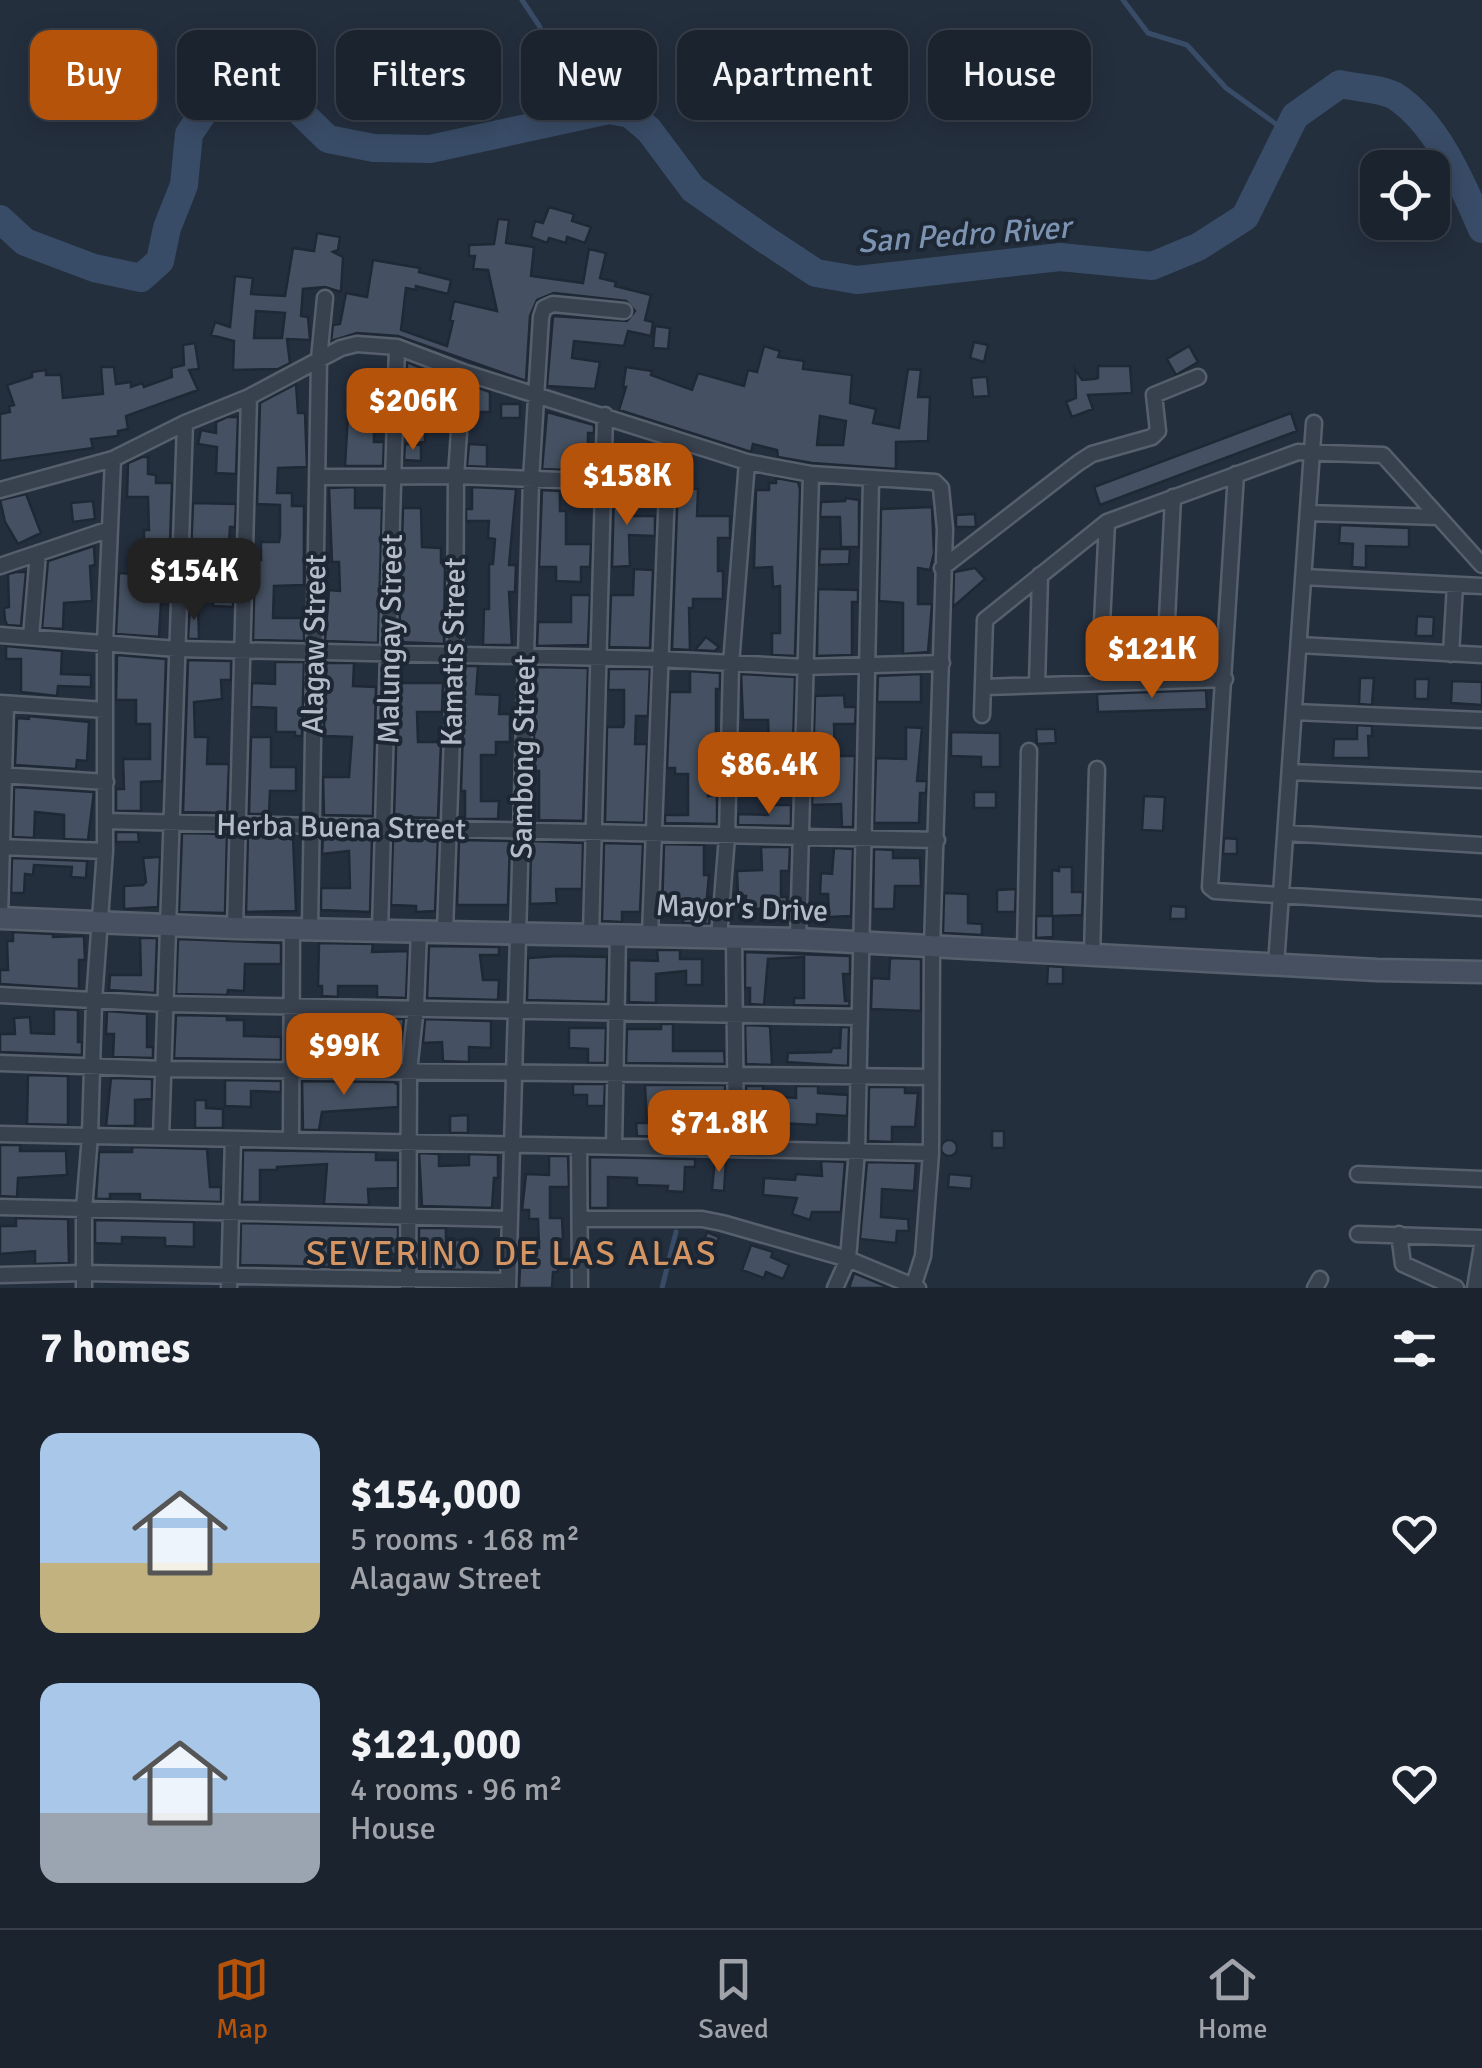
<!DOCTYPE html>
<meta charset="utf-8">
<style>
:root{--surface:#1b232e;--page:#282f3a;--text:#f1f3f6;--muted:#a0a4aa;--line:#39404a;--accent:#b45309}
body{margin:0;font-family:Signika,sans-serif;background:var(--page);color:var(--text);height:100vh;display:flex;flex-direction:column;font-size:38px;white-space:nowrap}
*{box-sizing:border-box;margin:0}
p{font-size:32px;color:var(--muted)}
.icon{flex:none;width:55px;height:55px;fill:none;stroke:currentColor;stroke-width:2;stroke-linecap:round;stroke-linejoin:round}
.map{position:relative;height:1288px;overflow:hidden}
.sheet{display:flex;flex-direction:column;background:var(--surface);flex:1}
.sheet>*{flex:none}
.top-card{position:absolute;left:30px;top:30px;width:1422px;height:90px;display:flex;gap:20px}
.controls{position:absolute;left:1360px;top:150px;display:grid;gap:20px}
.controls a{display:grid;place-items:center;width:90px;height:90px;border-radius:20px;background:var(--surface);box-shadow:0 5px 25px #0003,0 0 0 2px var(--line);font-size:50px}
.price{position:absolute;translate:-50% -85px;padding:0 22px;border-radius:20px;background:var(--accent);color:#fff;font-size:32px;line-height:65px;filter:drop-shadow(0 2px 5px #0008)}
.price::after{content:'';position:absolute;left:50%;top:60px;width:30px;height:22px;margin-left:-15px;background:inherit;clip-path:polygon(0 0,100% 0,50% 100%)}
.price.active{background:#222;color:#fff}
ul{padding:0;list-style:none}
li{display:flex;align-items:center;gap:30px;height:250px;padding:0 40px}
li span{display:grid;place-items:center;flex:none;width:280px;height:200px;border-radius:20px;color:#555}
li>.icon{margin-inline-start:auto}
span .icon{width:120px;height:120px;fill:#fffc;stroke-width:1}
li b{font-size:42px}
h2{display:flex;justify-content:space-between;align-items:center;height:120px;padding:0 40px;font-size:42px}
.pill{padding:0 35px;border-radius:20px;background:var(--surface);box-shadow:0 5px 25px #0003,0 0 0 2px var(--line);font-size:35px;line-height:90px}
.pill.active{background:var(--accent);color:#fff}
.menu{display:flex;justify-content:space-around;align-items:center;height:140px;border-top:2px solid var(--line);background:var(--surface);font-size:28px;color:var(--muted)}
.menu a{display:grid;justify-items:center;gap:5px}
.menu .active{color:var(--accent)}
.map>svg:first-child{display:block}
.lines{fill:none;stroke-linecap:round;stroke-linejoin:round}
.stream{stroke:#394c67;stroke-width:5}
.river{stroke:#394c67;stroke-width:28}
.building{fill:#455162;stroke:#1f2835;stroke-width:2.5;fill-rule:evenodd}
.street-casing{stroke:#565f6c;stroke-width:19}
.secondary-casing{stroke:#565f6c;stroke-width:25}
.street{stroke:#38414e;stroke-width:14}
.secondary{stroke:#465061;stroke-width:20}
.labels{text-anchor:middle;stroke-width:8;stroke-linejoin:round;paint-order:stroke}
.street-label{font-size:30px;fill:#b4bcc9;stroke:#1d2633}
.water-label{font-size:32px;font-style:italic;fill:#7c92b1;stroke:#1d2633}
.quarter-label{font-size:35px;letter-spacing:2.5px;fill:#d59563;stroke:#1d2633}
</style>
<div class="map">
<svg width="1482" height="1288" viewBox="0 0 1482 1288">
<rect width="100%" height="100%" fill="#242f3e"/>
<g class="lines">
<path class="stream" d="M522 0 540 27 538 72 587 115
M1123 0 1148 33 1187 45 1226 88 1287 132
M662 1288 676 1232"/>
<path class="river" d="M0 219 25 242 94 268 141 278 160 261 167 228 184 185 189 134 212 100 257 73 282 76 295 107 328 139 374 148 430 149 609 110 630 114 649 130 693 189 763 238 816 273 857 280 1060 257 1152 266 1198 247 1245 217 1295 116 1340 84C1356 88 1381 88 1395 96 1438 124 1462 184 1482 229"/>
</g>
<path class="building" d="M549 207 574 214 572 221 591 227 585 243 567 237 566 243 549 238 547 243 531 237 535 221 543 223Z
M498 219 509 220 506 243 534 247 531 276 583 283 589 249 606 253 600 278 616 282 615 286 651 295 645 320 653 322 651 336 628 331 624 346 574 341 572 358 600 362 595 389 547 386 553 316 627 321 635 311 626 301 554 293 537 300 530 316 526 381 398 336 357 333 331 341 333 325 340 324 346 293 367 297 373 260 420 268 419 272 451 280 448 294 416 286V290L406 288 401 330 447 346 453 321 450 320 454 301 497 311 488 270 473 269 475 256H469V245L494 244Z
M317 233 340 237 338 250 333 252 343 257 341 292 325 287 303 289 301 316 308 317 310 340 287 339 290 363 278 369 233 370 234 341 211 335 215 322 230 327 235 276 253 278 251 294 285 296 293 248 314 251ZM256 311 285 313 282 338H254Z
M655 326 670 328 668 349 653 348Z
M974 342 988 345 984 362 970 358Z
M195 343 199 369 189 370 198 390 126 416 128 429 118 431V436L91 439 93 448 0 461V414L10 412 9 406 14 405 7 385 32 377V372L46 370V375H61L63 398 103 394 101 367H114L116 384 131 382V387L142 383 144 387 172 377 171 368 184 365 183 345Z
M764 346 780 351 778 357 804 361 803 369 852 375 850 403 876 409 873 423 899 428 908 369 921 370 918 397H930L928 441 896 442V469L812 463 778 457 777 450 753 444 751 452 748 451 619 410 626 387H623L626 367 652 371 651 375 692 390 698 373 744 386 748 370 757 372ZM820 416 846 421 843 445H817Z
M1189 346 1198 362 1176 375 1167 359Z
M407 362 424 369 423 389H451L448 414H425V442L412 443V413H406Z
M1098 366H1130L1132 393 1088 395 1093 409 1072 417 1066 402 1076 398 1075 369 1082 380 1094 379 1098 378Z
M981 377H987L989 396 973 397 971 378Z
M296 384 298 413H305L307 467 278 468 277 493H292V506H304V585L274 586 273 618H304V641L253 640 255 560H261V542H279L280 535V505L257 504 260 403Z
M473 386 490 392V412H471Z
M501 404H520V418H501Z
M547 412 594 425V433H588V460L593 461V471L542 469Z
M374 413V442H384L383 466H345L348 414Z
M1291 413 1297 431 1100 505 1094 487Z
M227 417H238L236 474 216 473 217 447 198 444 201 430 216 433V422Z
M405 444 421 445V461L404 460Z
M469 444 487 445V467L467 466Z
M635 448 658 450 657 473 614 471 616 459 633 461Z
M679 452 688 455 687 488 698 489 697 516H730V538H718V571H723V599H693V608H689L690 650 672 649Z
M142 457H148V474L156 475V483H172L170 542H164V554L144 555V530H149L148 497H127L128 463Z
M776 478 798 482 800 489 795 656 772 655V633H780V586L773 587 772 567 754 568 756 490H769V483H776Z
M355 487V508H382L378 643 325 641 329 590 340 591 339 562H332L329 488Z
M472 487 516 489 509 565H516L515 592H509L512 645H483L484 609H489V564H493L495 539 488 538 489 521H466V509H472Z
M542 490 560 491V511H566V544H591L590 567H581V582L556 581V567H539Z
M614 493H632L631 516H655V536L629 535 630 566 612 567Z
M26 494 41 533 18 544 5 522 0 500Z
M846 498 859 500V547H841L840 517H820L821 502 845 501Z
M93 501 95 519 73 522 71 503Z
M193 503 236 504 235 527H230L228 560H234L233 607 213 606 214 578H190Z
M932 507 934 553 930 570 918 568V604H932L928 652 903 654V603L879 601 881 509Z
M403 508H421L422 547 441 548V563H445L444 644 399 642Z
M975 514 976 527H956V515Z
M1340 525 1409 528V547L1366 546V568L1352 567 1353 544 1339 543Z
M94 546 95 565 90 566 92 601 64 603 63 629 42 628 48 561Z
M820 549H850L849 564 819 565Z
M134 558H154V585H162L159 637 116 634 119 573 134 574Z
M975 568 985 579 953 607 954 572Z
M634 569 653 570 650 648 609 647 611 595H633Z
M16 572H26L21 626 7 625 5 620 4 608 9 607 8 574Z
M818 589 858 590V602H852V655L817 656Z
M571 595H590L588 645 537 646 538 622H571Z
M190 605H198L199 639H188Z
M1417 616 1434 617 1433 636H1416Z
M706 637 719 647 715 651 695 650Z
M6 646 62 651 61 674 91 675V687L58 686 57 696 21 692V659H6Z
M117 655 166 659 162 781 141 782V811H116V789H124L123 759H150V724H136V700H116Z
M188 660 231 661V680H221L222 699 194 702 195 737H208L207 764H229L227 813 183 812Z
M275 662H304L302 736H295V732H276V708L251 707 252 683 275 684Z
M325 663H354L353 686 376 687 373 816 324 815 323 777H349L352 737 324 736Z
M465 666H478L476 694 500 695 499 714H510V742H496V755H481V801H499L498 819H465V791H461Z
M536 667 588 668 583 821 539 820V771H533Z
M609 669H650L648 716H636L635 744H647L644 823 605 822 607 727H623L624 724V690H608Z
M690 671 720 673V689H716V743H708V796L717 795V824L665 823V815H688V774H675V768H667L670 692H690Z
M741 674 795 677 792 779H789V769H770L768 720H743Z
M921 674V702H877L878 676Z
M1360 678H1374L1372 705 1359 704Z
M1415 679H1429L1428 699H1415Z
M1452 681 1482 682V705L1451 703Z
M398 683H443L442 712H417L418 742H441L438 818 394 817Z
M1206 690 1207 709 1098 712 1097 694Z
M844 695 845 707H856L855 724H834L835 756H855L853 827H842L841 804 812 805 815 696Z
M29 716 89 722 87 761 77 760 76 769 15 765 17 718 29 719Z
M1357 725 1372 726V736H1368L1369 758H1333L1334 739H1357Z
M906 727 922 728 917 781H927L926 793H920L919 823H874L876 758 906 759Z
M1036 729H1055L1056 743 1037 744Z
M951 732 1000 733V767H981V757L951 756Z
M251 737H271V767H296V791H270L269 814H249Z
M14 787 94 792 88 840 64 839V815L35 812 34 838 13 837Z
M974 792H996V808H974Z
M1144 796 1165 797 1163 831 1142 830Z
M768 805H791V826L738 825V814L768 815Z
M116 832H138L139 842H116Z
M182 833 227 834 225 913 179 912Z
M248 835 293 836 296 911 246 912Z
M323 837 372 838 370 912 321 910V888H350L349 851 322 854Z
M393 838 438 839 435 911 416 912V906L391 905Z
M1224 838 1237 839V854H1223Z
M459 840 510 841 508 905H457Z
M531 841 583 843 582 889H556L557 903 530 904Z
M604 843 643 844 640 912H622V922L602 921Z
M664 844 704 845V875H709L707 897H712L709 924 683 923 684 916H664L662 912Z
M761 847H790L789 871H781V897H787V910L745 908 746 896H738L737 871 762 870Z
M834 848 853 849 851 916 829 917 828 894H820L821 873 832 874Z
M874 849 893 850V858H920L921 886H895L894 909H873Z
M157 857H160L158 907 124 909V886L143 885 146 882 143 858Z
M12 858 87 861 86 878 71 877 72 867 34 865 33 875 25 874 24 893H11Z
M1059 867H1072V892H1083L1082 915 1053 916V937L1036 938V916H1052V870L1059 871Z
M1016 889 1015 912H997V890Z
M944 893 968 894V923L982 924V935L943 933Z
M1171 906 1186 907V919H1170Z
M13 932 53 934V937L84 936 85 960H79V989L0 984V970H8L7 941H13Z
M140 938H157L155 993 109 990 110 975H141Z
M178 939 281 943V964H245L244 991 228 990 227 995 176 994Z
M319 943 373 944 372 952 408 951 406 998 377 997V986H338V997L322 996V986H318Z
M429 946 499 947V955H480L483 980H499L498 1000 427 998Z
M657 950H680V959H702V985H686V971L656 974V1003L629 1002V960L658 961Z
M745 952 850 956V974H843L845 1001H850L849 1006 794 1005V998H804V957L768 959 764 1005 750 1004V988H745Z
M559 956 607 957 606 1002 527 1000 528 958Z
M890 958 921 959V1011L871 1009 872 978 889 979Z
M1048 966 1063 967V984H1047Z
M54 1009 78 1010V1042H82V1055L0 1052V1034H15L14 1018 30 1017 31 1033 54 1034Z
M107 1011 147 1014V1047H153V1058L113 1057 114 1034H106Z
M176 1015 227 1016V1020H244V1036L281 1037V1060L174 1058Z
M302 1017H318L317 1039 351 1040V1045H375V1061L302 1060Z
M377 1019H404L401 1044 378 1045Z
M425 1019 491 1021V1048L469 1047V1062L443 1061 442 1042 423 1043Z
M661 1024H673V1051H724L725 1064 626 1063 627 1029H661Z
M745 1025 770 1026 772 1065 746 1064Z
M841 1027H849L848 1066 787 1062 788 1053 831 1052 832 1048H840Z
M569 1028H606L605 1063H588V1049L569 1048Z
M28 1075 68 1076V1125L27 1124Z
M111 1078 152 1079V1099L135 1100V1126H106Z
M225 1080 281 1081V1092L251 1091V1107L225 1106Z
M302 1081 394 1082 398 1085V1107L322 1112 319 1130H303Z
M573 1084H605L604 1106H587V1095H573Z
M645 1085H725V1114H694V1138L637 1136 636 1123H647Z
M746 1086H763V1096L796 1098V1086H818V1093L848 1095 847 1116 817 1114V1125L779 1123V1117L746 1116Z
M869 1087H905V1093H918L915 1127H892V1142L868 1141Z
M195 1100H206V1108L223 1109V1128H195Z
M468 1115V1133H450V1116Z
M992 1131H1004V1148H992Z
M941 1148a8 8 0 1 1 16 0a8 8 0 1 1-16 0Z
M0 1145H20V1151H66L67 1175 18 1178 17 1197 0 1196Z
M132 1147 207 1149 210 1187H221V1202L140 1200V1194H110V1199H96L99 1152H132Z
M243 1150 376 1152V1160H398V1188L368 1189 369 1205 324 1204 327 1164 277 1167V1170H260V1202H242Z
M419 1153 439 1154V1166L469 1165V1154L498 1155V1178H494L492 1208 422 1206Z
M549 1156H568L569 1187H550V1218H562L563 1239H556L558 1272H553L552 1288H519L521 1248H539L538 1219H529V1210H522L526 1174 549 1175Z
M590 1157 695 1159V1167H685L684 1192 667 1191 668 1186 637 1185V1178L608 1177V1208H590Z
M715 1159 726 1160 724 1191 712 1190Z
M821 1161 845 1162 841 1212H812L810 1220 792 1214 797 1198 763 1195 764 1178 795 1180 796 1174 822 1176Z
M867 1162 916 1163 914 1191 882 1189 881 1217 908 1219 909 1231H897L896 1243 860 1239Z
M949 1174 972 1176 971 1189 948 1187Z
M16 1218 68 1219 69 1263 35 1264V1251L0 1254V1226H16Z
M95 1220 194 1222V1247L165 1246V1238L122 1237V1244L95 1243Z
M241 1223 398 1227V1254H379V1249L336 1248V1267L240 1265Z
M419 1228H446V1240H465L463 1270 419 1269Z
M707 1232 719 1237 713 1253 701 1248Z
M751 1245 773 1252 771 1257 789 1265 783 1279 766 1272 764 1278 742 1270Z
M854 1273 890 1288H849Z"/>
<g class="lines">
<defs>
<path id="street" d="M1236 474 1210 887 1215 891 1482 908
M317 477 456 476 667 484
M0 490 113 459 185 423 249 397 341 348 357 344 397 347 463 372 747 462 811 474 935 482 941 488 945 529 932 948 931 1153 923 1256 914 1284
M1308 513 1439 517
M0 566 110 529
M942 568 1078 463 1092 454 1152 437 1158 431 1154 395 1198 377
M1303 577 1482 586
M0 635 177 649 659 659 804 667 942 663
M31 637 38 553
M1299 645 1482 655
M1451 654 1455 585
M1164 681 1173 497
M1099 683 1107 522
M1037 685 1040 575
M984 687 1225 679
M1 703 105 710
M1294 712 1482 720
M982 715 985 620 1107 522 1298 452 1383 455 1482 565
M1290 772 1482 780
M0 775 106 782
M105 821 937 840
M1286 833 1482 845
M0 847 105 851
M0 916 6 704
M235 928 249 397
M310 928 319 359 325 298
M380 930 397 347
M445 931 455 655 456 476 463 372
M591 934 605 415
M650 935 669 437
M719 937 727 837 731 664 747 462
M734 937 736 1149
M798 939 811 474
M1025 952 1029 751
M1092 955 1097 769
M1276 965 1314 423
M0 995 166 1004 860 1017
M0 1063 163 1069 931 1077
M0 1134 90 1136 94 1001 105 851V643L113 459
M161 1137 185 423
M291 1140 292 928
M579 1146 580 1288
M614 1147 618 934
M1358 1174 1482 1179
M0 1207 509 1219
M580 1219H702L722 1223 848 1259 918 1288
M1358 1234 1482 1238
M1399 1234 1403 1264 1456 1288
M0 1275 84 1273 508 1281
M408 1287 409 1071 416 1007 419 931
M84 1288V1209L90 1136 931 1153
M229 1288 233 1139
M508 1288 531 480 541 317 544 308 553 304 624 311
M835 1288 848 1259 857 1151 871 480
M1315 1288 1320 1279
M1475 1288 1482 1246"/>
<path id="secondary" d="M0 918 235 928 798 939 1377 970 1482 972"/>
</defs>
<use href="#street" class="street-casing"/>
<use href="#secondary" class="secondary-casing"/>
<use href="#street" class="street"/>
<use href="#secondary" class="secondary"/>
</g>
<g class="labels">
<g class="street-label">
<text transform="translate(390 639) rotate(-89)" y="10">Malungay Street</text>
<text transform="translate(314 644) rotate(-89)" y="10">Alagaw Street</text>
<text transform="translate(453 652) rotate(-89)" y="10">Kamatis Street</text>
<text transform="translate(523 757) rotate(-89)" y="10">Sambong Street</text>
<text transform="translate(341 827) rotate(1)" y="10">Herba Buena Street</text>
<text transform="translate(742 908) rotate(2)" y="10">Mayor's Drive</text>
</g>
<g class="water-label">
<text transform="translate(964 234) rotate(-4)" y="11">San Pedro River</text>
</g>
<g class="quarter-label">
<text x="512" y="1265">SEVERINO DE LAS ALAS</text>
</g>
</g>
</svg>
<div class="controls">
<a><svg class="icon" aria-label="locate" viewBox="0 0 24 24"><circle cx="12" cy="12" r="6"/><path d="M12 2v4M12 18v4M2 12h4M18 12h4"/></svg></a>
</div>
<b class="price" style="left:413px;top:453px">$206K</b>
<b class="price" style="left:627px;top:528px">$158K</b>
<b class="price active" style="left:194px;top:623px">$154K</b>
<b class="price" style="left:1152px;top:701px">$121K</b>
<b class="price" style="left:769px;top:817px">$86.4K</b>
<b class="price" style="left:344px;top:1098px">$99K</b>
<b class="price" style="left:719px;top:1175px">$71.8K</b>
<div class="top-card">
<a class="pill active">Buy</a>
<a class="pill">Rent</a>
<a class="pill">Filters</a>
<a class="pill">New</a>
<a class="pill">Apartment</a>
<a class="pill">House</a>
</div>
</div>
<section class="sheet">
<h2>7 homes<svg class="icon" aria-label="filters" viewBox="0 0 24 24"><path d="M4 7h16M4 17h16"/><circle cx="9" cy="7" r="2"/><circle cx="15" cy="17" r="2"/></svg></h2>
<ul>
<li><span style="background:linear-gradient(#a9c7e8 65%,#c2b280 0)"><svg class="icon" aria-label="home" viewBox="0 0 24 24"><path d="M3 11l9-7 9 7M6 9v11h12V9"/></svg></span><div><b>$154,000</b><p>5 rooms · 168 m²</p><p>Alagaw Street</p></div><svg class="icon" aria-label="heart" viewBox="0 0 24 24"><path d="M12 20l-8-8c-3-5 5-10 8-4 3-6 11-1 8 4z"/></svg></li>
<li><span style="background:linear-gradient(#a9c7e8 65%,#9aa5b1 0)"><svg class="icon" aria-label="home" viewBox="0 0 24 24"><path d="M3 11l9-7 9 7M6 9v11h12V9"/></svg></span><div><b>$121,000</b><p>4 rooms · 96 m²</p><p>House</p></div><svg class="icon" aria-label="heart" viewBox="0 0 24 24"><path d="M12 20l-8-8c-3-5 5-10 8-4 3-6 11-1 8 4z"/></svg></li>
</ul>
</section>
<nav class="menu">
<a class="active"><svg class="icon" aria-label="map" viewBox="0 0 24 24"><path d="M3 6l6-2 6 2 6-2v14l-6 2-6-2-6 2zM9 4v14M15 6v14"/></svg>Map</a>
<a><svg class="icon" aria-label="saved" viewBox="0 0 24 24"><path d="M7 4h10v16l-5-4-5 4z"/></svg>Saved</a>
<a><svg class="icon" aria-label="home" viewBox="0 0 24 24"><path d="M3 11l9-7 9 7M6 9v11h12V9"/></svg>Home</a>
</nav>
